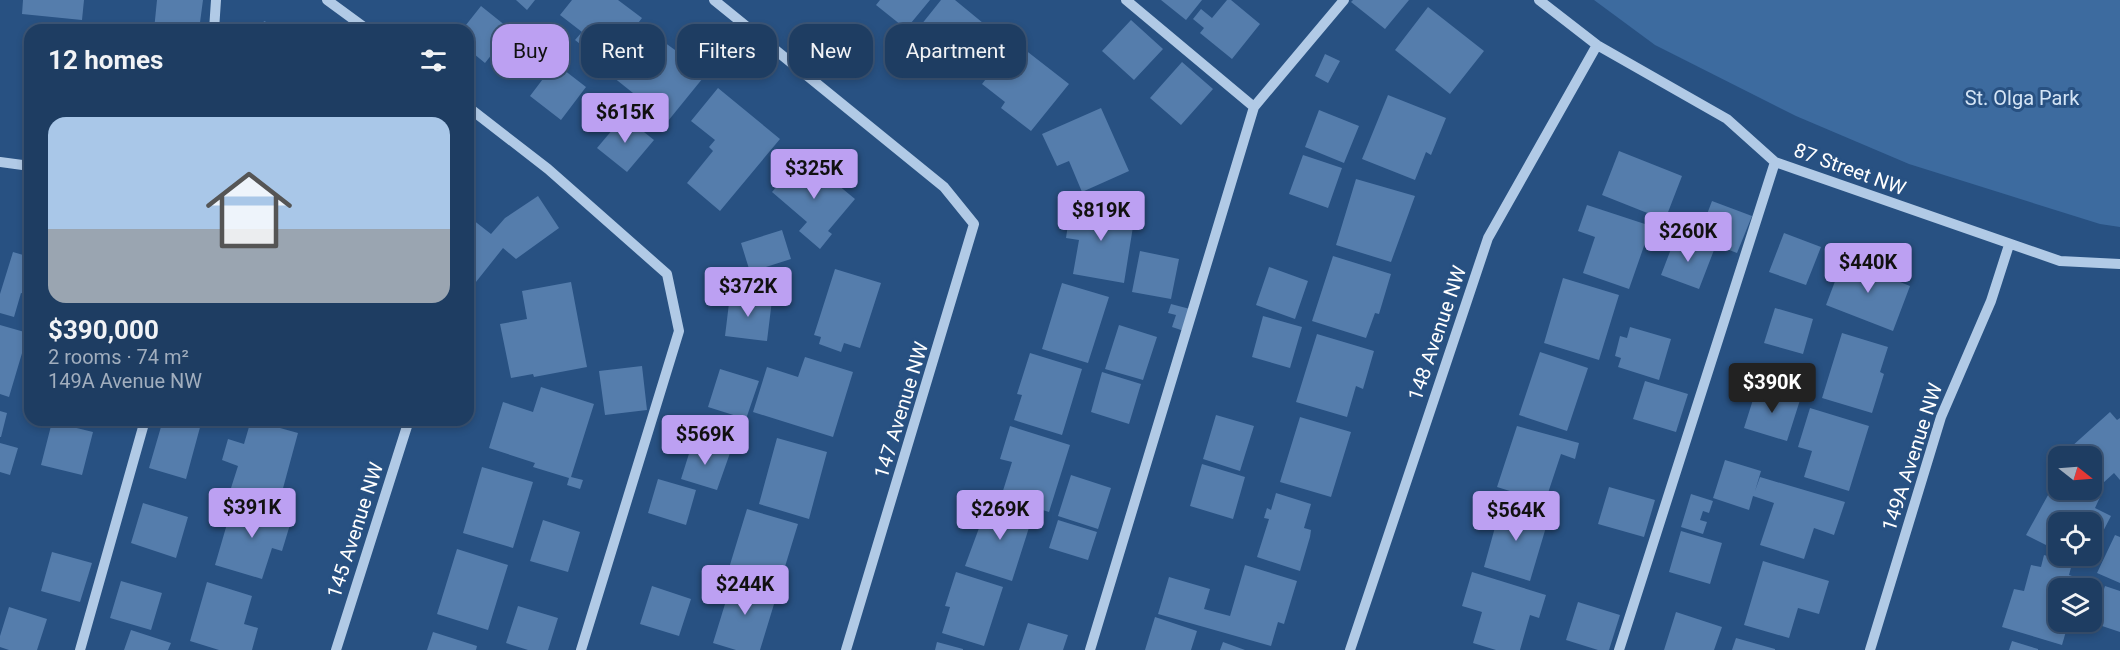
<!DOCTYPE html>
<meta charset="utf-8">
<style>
:root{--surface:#1e3d62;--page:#264468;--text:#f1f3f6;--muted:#a1aebe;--line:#3c5677;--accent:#bca0f2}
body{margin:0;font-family:Roboto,sans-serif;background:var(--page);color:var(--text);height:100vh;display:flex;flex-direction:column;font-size:22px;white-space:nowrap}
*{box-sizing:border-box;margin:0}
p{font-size:20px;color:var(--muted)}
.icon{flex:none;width:33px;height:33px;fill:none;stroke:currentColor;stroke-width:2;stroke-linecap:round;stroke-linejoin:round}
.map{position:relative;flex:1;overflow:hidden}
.panel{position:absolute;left:24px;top:24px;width:450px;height:402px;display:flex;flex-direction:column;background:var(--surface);border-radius:18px;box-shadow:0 3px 9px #0003,0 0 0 2px var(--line)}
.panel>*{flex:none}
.banner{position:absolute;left:492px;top:24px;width:570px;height:54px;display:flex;gap:12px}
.needle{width:39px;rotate:107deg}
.tools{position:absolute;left:2048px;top:446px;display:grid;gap:12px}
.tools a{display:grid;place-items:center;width:54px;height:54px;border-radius:12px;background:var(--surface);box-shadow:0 3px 9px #0003,0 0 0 2px var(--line);font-size:30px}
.price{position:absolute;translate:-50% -51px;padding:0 14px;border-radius:6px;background:var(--accent);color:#111;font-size:20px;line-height:39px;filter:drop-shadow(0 2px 3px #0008)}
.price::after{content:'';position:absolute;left:50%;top:36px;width:18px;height:14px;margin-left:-9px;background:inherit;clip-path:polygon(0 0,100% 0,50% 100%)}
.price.selected{background:#222;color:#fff}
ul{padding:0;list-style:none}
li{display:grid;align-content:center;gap:12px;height:318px;padding:0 24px}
li span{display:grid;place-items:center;height:186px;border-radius:18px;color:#555}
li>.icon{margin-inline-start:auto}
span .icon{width:108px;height:108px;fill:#fffc;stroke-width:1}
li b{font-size:26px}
h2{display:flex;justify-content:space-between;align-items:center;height:72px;padding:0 24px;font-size:26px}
.pill{padding:0 21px;border-radius:18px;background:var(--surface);box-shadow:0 3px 9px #0003,0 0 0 2px var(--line);font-size:21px;line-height:54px}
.pill.selected{background:var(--accent);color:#111}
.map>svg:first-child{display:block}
.green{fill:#3d6b9f}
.building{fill:#557dac}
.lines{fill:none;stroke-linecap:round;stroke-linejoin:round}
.minor{stroke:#b1cae6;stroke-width:10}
.labels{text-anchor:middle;stroke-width:6;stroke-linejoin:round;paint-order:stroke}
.park-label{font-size:20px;fill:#d4e4f5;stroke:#285182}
.street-label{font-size:20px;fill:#fff;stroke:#285182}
</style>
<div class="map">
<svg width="2120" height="650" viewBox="0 0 2120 650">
<rect width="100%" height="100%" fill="#285182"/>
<path class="green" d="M1594 0H2120V227L2100 224 1909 164 1796 116 1655 45Z"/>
<path class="building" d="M23 0H84L82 20 22 14Z
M157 0H203L199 30H154Z
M516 0H535L527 10Z
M572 0H618L642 18 612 57 608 54 602 61 575 40 582 32 560 15Z
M880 0H930L906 29 876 5Z
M941 0H955L1000 37 968 76 913 35Z
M1161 0H1202L1186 20Z
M1227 0H1231L1260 24 1232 59 1200 33 1204 28 1193 19 1201 9 1212 18Z
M1353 0H1409L1385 29 1351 2Z
M481 6 511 30 485 63 468 49V30H462Z
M1428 7 1484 51 1450 94 1395 50Z
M1131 20 1163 49 1134 80 1102 51Z
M264 21 284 30H261Z
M650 32 707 73 668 121 613 77Z
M1015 42 1069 84 1031 131 1001 108 1005 102 982 84Z
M1325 54 1340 61 1328 83 1315 76Z
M29 56H30V85L25 84Z
M1182 62 1213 89 1181 125 1150 98Z
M555 63 586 87 561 120 530 96Z
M718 88 780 139 720 211 687 183 713 151 709 147 715 140 691 121Z
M1388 95 1446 118 1431 155 1426 152 1415 180 1362 159Z
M1101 108 1129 171 1082 192 1069 161 1057 166 1042 134Z
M1319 110 1359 126 1344 163 1305 147Z
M624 116 654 140 627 172 597 148Z
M1619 151 1682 176 1665 220 1602 195Z
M1303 155 1342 168 1328 208 1289 194Z
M803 156 855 199 828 231 832 234 820 249 799 231 807 222 772 192Z
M1356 179 1415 196 1391 262 1336 245Z
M538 196 559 228 516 259 503 248 472 287 468 284V216L491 234 505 218Z
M1712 201 1752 216 1737 253 1698 238Z
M1071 204 1135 214 1124 283 1073 274 1079 240 1066 238Z
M1587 205 1651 226 1629 289 1583 273 1595 237 1578 231Z
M782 230 791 259 750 272 741 243Z
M1784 233 1821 247 1806 285 1769 272Z
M1676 236 1714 250 1699 289 1661 275Z
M1140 251 1179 259 1171 299 1132 292Z
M13 252 30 257V295L21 293 14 317 0 313V294Z
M1845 255 1885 270 1883 275 1910 286 1893 331 1826 305Z
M1333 256 1391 274 1379 314 1375 313 1366 338 1312 321Z
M1269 267 1308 281 1295 319 1256 305Z
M835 269 881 283 860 348 844 343 841 352 819 344 821 337 814 335Z
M1563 278 1619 295 1599 360 1544 343Z
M571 282 587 367 534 377 533 374 511 378 500 324 527 319 522 291Z
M1062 283 1109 297 1088 363 1042 349Z
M730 295 772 300 767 341 725 336Z
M1171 304 1190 309 1184 331 1172 327 1176 315 1168 313Z
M1775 308 1813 319 1803 354 1764 343Z
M1263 316 1302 327 1290 368 1252 357Z
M0 325 28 333 9 397 0 394Z
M1119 325 1157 337 1143 380 1105 369Z
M1630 327 1671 339 1659 380 1618 367 1621 358 1615 356 1620 336 1627 338Z
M1842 333 1888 347 1880 372 1884 374 1872 413 1822 398Z
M1317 334 1374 351 1363 389 1356 386 1347 417 1296 402Z
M1540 352 1588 368 1567 431 1519 415Z
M1030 353 1082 369 1062 435 1014 420 1022 395 1017 394Z
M805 357 853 372 833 437 753 412 767 367 798 377Z
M642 366 647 410 605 415 599 371Z
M720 369 759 381 746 419 708 407Z
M1102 372 1141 384 1129 424 1091 412Z
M1645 381 1688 394 1676 432 1633 419Z
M541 387 594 404 571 477 583 480 580 489 567 485 569 478 533 467 535 463 489 448 503 402 533 412Z
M1757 387 1800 400 1787 441 1744 428Z
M1810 408 1869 426 1849 491 1804 477 1812 451 1798 447Z
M0 411 7 413 1 437H0Z
M2110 412 2117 420 2120 418V480L2114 473 2103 483 2091 469V456H2079L2071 447Z
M1216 415 1254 426 1240 471 1203 459Z
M1300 417 1351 432 1331 497 1280 482Z
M163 420H202L186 479 149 468Z
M251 420 298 433 279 503 231 488 238 466 222 460 228 439 244 444Z
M52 422 93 432 82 475 41 465Z
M1010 426 1070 445 1049 512 1001 497 1012 462 1000 459Z
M1517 426 1579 443 1575 459 1561 454 1545 502 1497 487Z
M777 438 827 452 809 519 759 504Z
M693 441 730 453 717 490 681 479Z
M0 443 18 448 10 475 0 472Z
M1725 460 1761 471 1755 491 1760 477 1845 502 1834 535 1814 528 1804 559 1760 545 1774 503 1753 496 1749 510 1713 498Z
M1202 464 1245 477 1233 519 1190 506Z
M482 467 533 482 513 548 463 533Z
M1071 475 1111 488 1098 529 1058 516Z
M2058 477V489H2087L2101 495 2095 508 2111 516 2097 543 2091 539V522H2058V551L2026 535Z
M658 479 696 490 686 525 648 513Z
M1609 487 1655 500 1644 537 1598 524Z
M1276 493 1311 504 1304 528 1311 530 1310 537 1300 571 1257 557 1269 519 1264 518 1267 508 1271 510Z
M1691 494 1713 501 1709 513 1703 511 1700 520 1707 522 1703 534 1681 527Z
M234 500 292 518 282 551 272 548 262 579 215 565Z
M989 501 1033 515 1012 581 965 566Z
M1502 502 1549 517 1530 581 1484 567Z
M143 503 188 517 176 558 131 543Z
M747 509 798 524 780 583 729 568Z
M543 520 580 532 568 572 530 561Z
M1058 520 1097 532 1088 560 1049 548Z
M1681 531 1722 543 1710 584 1669 572Z
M2115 535 2120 537V583L2097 573Z
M457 549 508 565 488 630 437 614Z
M52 552 92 563 80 602 41 591Z
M2044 555 2072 564 2069 575 2081 579 2078 588H2058V621H2069L2062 645 2002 627 2014 589 2024 591 2031 565 2041 567Z
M1763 561 1829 581 1819 614 1798 608 1789 638 1744 625Z
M1245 565 1297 581 1284 624 1278 622 1271 646 1158 614 1169 577 1210 589 1204 609 1230 616Z
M956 572 1003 587 984 646 942 633 950 607 945 606Z
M1472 572 1546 595 1539 618 1530 615 1520 650H1496L1473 643 1482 612 1462 606Z
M733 578 778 591 760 650H736L713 643Z
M121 581 162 593 151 630 110 618Z
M207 582 252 596 244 624 258 628 252 650H219L190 641Z
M652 586 691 599 679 636 640 624Z
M2105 586 2120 591V632L2093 623Z
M1578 602 1620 615 1609 650H1598L1566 640Z
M518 606 558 618 548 650H528L506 643Z
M9 607 47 619 37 650H9L0 647V636Z
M1676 612 1722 627 1714 650H1664Z
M1155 617 1197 631 1191 650H1145Z
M1028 623 1068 635 1063 650H1019Z
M131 630 171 643 168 650H124Z
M433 632 477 646 476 650H427Z
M1736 638 1775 649V650H1732Z
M2012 641 2038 649V650H2009Z
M937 642 963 649V650H935Z
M1223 642 1245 650H1220Z"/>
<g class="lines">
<path class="minor" d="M327 0 368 30
M714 0 944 187 974 224 846 650
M1539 0 1597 45 1727 119 1775 162 2060 261 2120 264
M214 30 216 0
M468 107 548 169 667 274 679 331 581 650
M1254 107 1344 0
M0 162 30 166
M80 650 145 420
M336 650 409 420
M1090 650 1254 107 1126 0
M1350 650 1488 238 1597 45
M1619 650 1775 162
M1870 650 1941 417 1991 301 2009 245"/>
</g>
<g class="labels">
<g class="park-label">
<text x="2022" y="105">St. Olga Park</text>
</g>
<g class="street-label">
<text transform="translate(1850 169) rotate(20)" y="7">87 Street NW</text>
<text transform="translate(1437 333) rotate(-71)" y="7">148 Avenue NW</text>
<text transform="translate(901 410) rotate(-73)" y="7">147 Avenue NW</text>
<text transform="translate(1912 457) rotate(-72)" y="7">149A Avenue NW</text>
<text transform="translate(355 530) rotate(-72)" y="7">145 Avenue NW</text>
</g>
</g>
</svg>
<div class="tools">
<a><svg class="needle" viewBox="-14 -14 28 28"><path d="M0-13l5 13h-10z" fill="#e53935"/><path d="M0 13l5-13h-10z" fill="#a1aebe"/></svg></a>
<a><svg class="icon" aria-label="locate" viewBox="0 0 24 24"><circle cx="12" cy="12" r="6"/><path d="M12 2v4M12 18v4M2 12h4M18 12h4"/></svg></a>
<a><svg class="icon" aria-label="layers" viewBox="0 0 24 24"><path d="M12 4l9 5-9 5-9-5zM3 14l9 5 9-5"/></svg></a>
</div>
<b class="price" style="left:625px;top:144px">$615K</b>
<b class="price" style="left:814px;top:200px">$325K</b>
<b class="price" style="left:1101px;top:242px">$819K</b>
<b class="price" style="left:1688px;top:263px">$260K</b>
<b class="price" style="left:1868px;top:294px">$440K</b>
<b class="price" style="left:748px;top:318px">$372K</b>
<b class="price selected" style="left:1772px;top:414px">$390K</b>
<b class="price" style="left:705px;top:466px">$569K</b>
<b class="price" style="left:252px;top:539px">$391K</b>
<b class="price" style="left:1000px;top:541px">$269K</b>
<b class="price" style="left:1516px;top:542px">$564K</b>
<b class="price" style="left:745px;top:616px">$244K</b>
<div class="banner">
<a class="pill selected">Buy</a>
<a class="pill">Rent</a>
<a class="pill">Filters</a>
<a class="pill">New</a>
<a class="pill">Apartment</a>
</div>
<section class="panel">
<h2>12 homes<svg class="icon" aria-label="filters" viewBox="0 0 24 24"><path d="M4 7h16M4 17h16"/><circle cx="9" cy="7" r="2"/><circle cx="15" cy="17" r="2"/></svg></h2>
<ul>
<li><span style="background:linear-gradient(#a9c7e8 60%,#9aa5b1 0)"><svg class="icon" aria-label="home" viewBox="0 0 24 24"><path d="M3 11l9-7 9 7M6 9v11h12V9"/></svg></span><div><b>$390,000</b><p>2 rooms · 74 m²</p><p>149A Avenue NW</p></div></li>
</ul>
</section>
</div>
